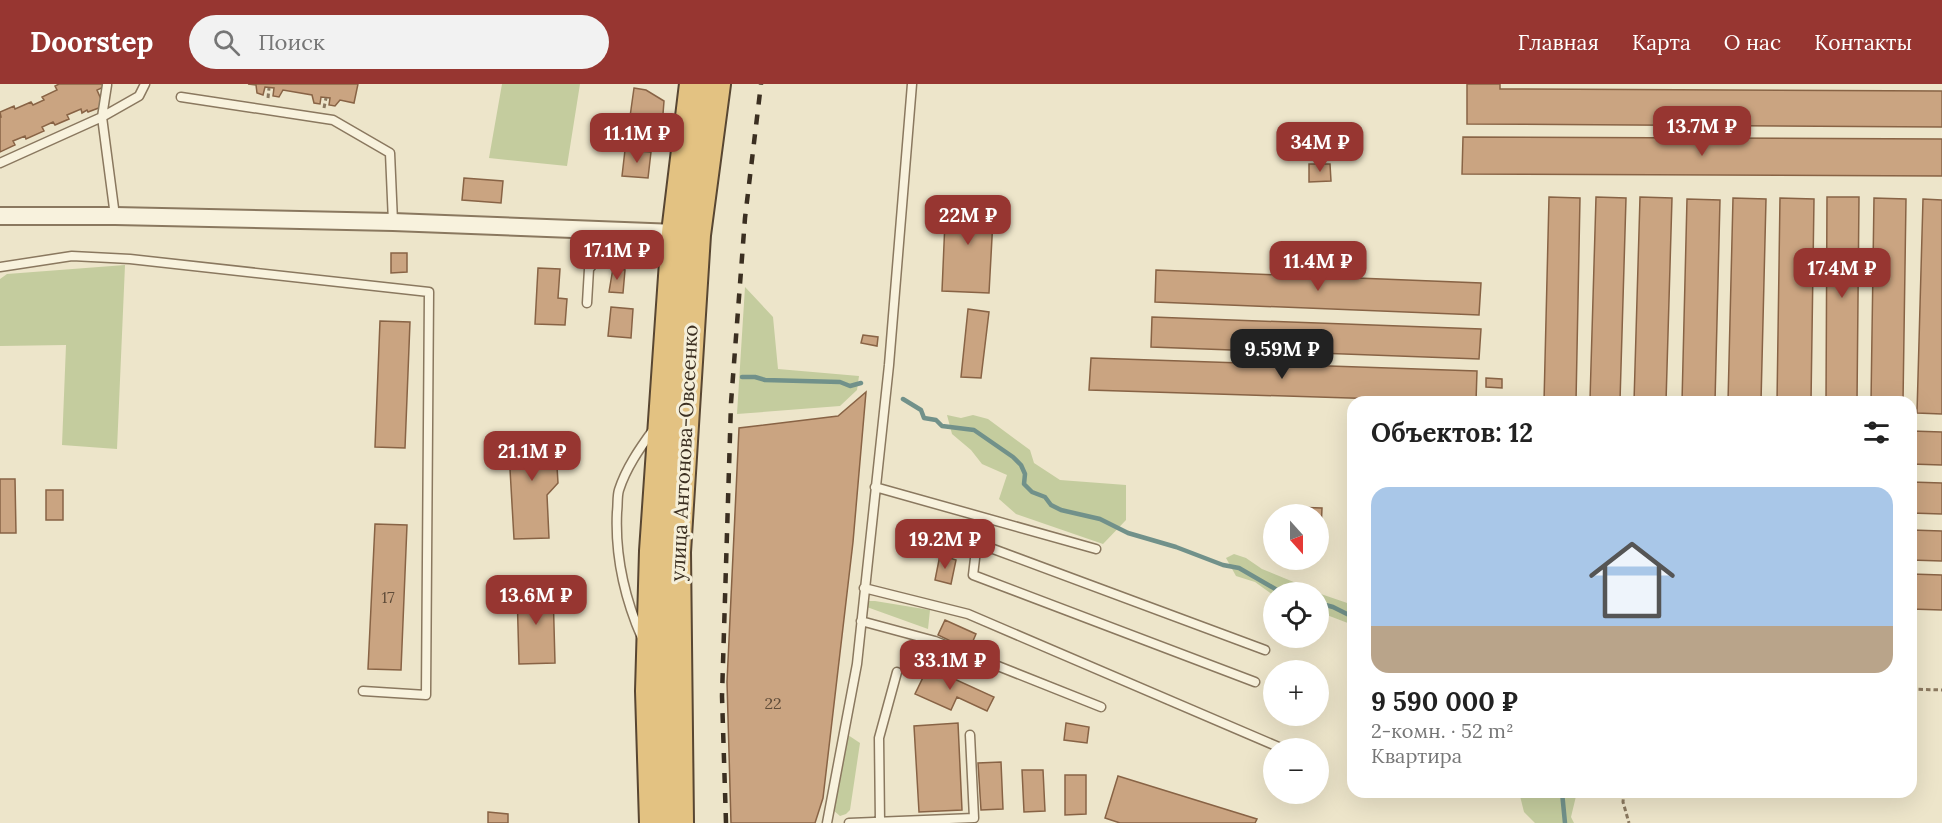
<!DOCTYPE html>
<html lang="ru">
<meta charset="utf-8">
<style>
:root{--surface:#fff;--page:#f2f2f2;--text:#222;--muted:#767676;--line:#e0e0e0;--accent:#973631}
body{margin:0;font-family:Lora,serif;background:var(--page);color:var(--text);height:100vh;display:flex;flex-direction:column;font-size:22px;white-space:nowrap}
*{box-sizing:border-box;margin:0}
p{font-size:20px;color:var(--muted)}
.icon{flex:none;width:33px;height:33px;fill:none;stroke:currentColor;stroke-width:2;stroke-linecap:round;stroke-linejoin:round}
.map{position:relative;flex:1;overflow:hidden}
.panel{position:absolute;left:1347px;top:312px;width:570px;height:402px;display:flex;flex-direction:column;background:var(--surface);border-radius:18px;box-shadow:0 6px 24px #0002}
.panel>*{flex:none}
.needle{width:39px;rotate:159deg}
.fabs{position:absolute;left:1263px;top:420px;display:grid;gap:12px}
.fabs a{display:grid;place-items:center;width:66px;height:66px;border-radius:50%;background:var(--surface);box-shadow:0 6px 24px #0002;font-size:30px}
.price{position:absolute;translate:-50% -51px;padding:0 14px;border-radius:12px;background:var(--accent);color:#fff;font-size:20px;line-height:39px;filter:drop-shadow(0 2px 3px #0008)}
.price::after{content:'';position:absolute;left:50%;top:36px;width:18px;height:14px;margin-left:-9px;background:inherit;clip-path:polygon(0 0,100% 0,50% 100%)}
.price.selected{background:#222;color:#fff}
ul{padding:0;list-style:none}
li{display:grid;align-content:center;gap:12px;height:318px;padding:0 24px}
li+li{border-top:2px solid var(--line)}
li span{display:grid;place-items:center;height:186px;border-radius:18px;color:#555}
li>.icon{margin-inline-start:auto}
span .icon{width:108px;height:108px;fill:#fffc;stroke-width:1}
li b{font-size:26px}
h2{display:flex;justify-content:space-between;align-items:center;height:72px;padding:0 24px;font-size:26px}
header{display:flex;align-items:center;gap:36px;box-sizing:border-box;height:84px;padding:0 30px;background:var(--accent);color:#fff}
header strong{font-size:28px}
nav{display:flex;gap:33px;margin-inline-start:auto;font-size:21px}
.search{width:420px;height:54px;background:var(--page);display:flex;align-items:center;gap:15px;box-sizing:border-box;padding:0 21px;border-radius:33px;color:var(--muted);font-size:22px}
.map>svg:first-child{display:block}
.green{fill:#c4cc9e}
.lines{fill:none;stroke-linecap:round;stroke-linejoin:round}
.stream{stroke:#71918a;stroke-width:4.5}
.building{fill:#caa481;stroke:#886345;stroke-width:1.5}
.service-casing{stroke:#8a785f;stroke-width:11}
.minor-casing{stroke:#8a785f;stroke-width:20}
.trunk-casing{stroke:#584632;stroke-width:32}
.path{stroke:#8a785f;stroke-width:3;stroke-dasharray:4.5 3;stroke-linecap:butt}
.service{stroke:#f8f2dd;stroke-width:8}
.minor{stroke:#f8f2dd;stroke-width:16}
.trunk{stroke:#e3c282;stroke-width:28}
.rail{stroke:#3b2f21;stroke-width:4.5;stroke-dasharray:10 10;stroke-linecap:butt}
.labels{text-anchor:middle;stroke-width:6;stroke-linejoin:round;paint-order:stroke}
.number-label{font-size:16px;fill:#5f4c39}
.street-label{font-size:20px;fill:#3b2f21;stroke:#f5efd9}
</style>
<header>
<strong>Doorstep</strong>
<div class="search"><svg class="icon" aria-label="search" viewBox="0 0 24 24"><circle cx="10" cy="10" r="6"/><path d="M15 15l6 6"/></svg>Поиск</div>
<nav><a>Главная</a><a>Карта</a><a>О нас</a><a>Контакты</a></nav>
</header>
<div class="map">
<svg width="1942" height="739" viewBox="0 0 1942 739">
<rect width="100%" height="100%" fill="#ede5ca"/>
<path class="green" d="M502 0H580L567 82 489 74Z
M125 181 117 365 62 361 66 261 0 262V195L7 190Z
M745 203 773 233 778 285 859 292 857 306 840 322 737 330Z
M947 331 961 334 973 331 988 335 1030 366 1034 379 1060 396 1126 401V436L1103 460 1016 430 999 415 1007 391 982 380 971 366 952 350Z
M1234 470 1246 474 1262 485 1318 508H1274L1273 511 1255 498 1236 492 1226 474Z
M1318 509 1353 521V541L1319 528Z
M869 517H875L930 526 928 545 864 522Z
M848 651 860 659 850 726 846 730 840 732 833 726V718Z
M1519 708H1577L1571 733 1574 739H1535L1524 728Z"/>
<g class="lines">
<path class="stream" d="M742 293H755L765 296 840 298 850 302 861 299
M903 315 921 326 924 334 936 336 942 342 974 346 1013 373 1021 381 1025 390 1024 400 1032 408 1045 413 1051 421 1061 426 1100 435 1128 449 1176 463 1223 481 1239 484 1277 506 1292 508
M1318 519 1333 523 1353 533
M1562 708 1565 739"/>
</g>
<path class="building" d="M59 0H110L97 6 104 22 88 28 87 26 82 29 81 25 67 31 69 35 55 41 53 38 42 43 44 47 26 55 25 52 13 57 15 61 0 68V33H1L0 28 14 22 15 25 31 18 33 21 44 16 42 13 57 6 55 2Z
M248 0H358L354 19 340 16 335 22 329 21 330 14 321 13 320 20 314 19 312 11 283 6 279 13 273 12 274 4 265 3 263 11 257 9 256 1Z
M1467 0H1500V5L1942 7V43L1467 40Z
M634 4 646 6 664 17 663 30 649 36 648 48 628 47Z
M1463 53 1942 55V92L1462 90Z
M625 66 651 68 648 94 622 92Z
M1309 80H1330L1331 97 1309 98Z
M464 94 503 97 501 119 462 116Z
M1549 113 1580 114 1576 318H1544Z
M1596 113 1626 114 1620 317 1590 316Z
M1640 113 1672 114 1666 318H1634Z
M1827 113H1859L1857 318H1826Z
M946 114 994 117 989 209 942 207Z
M1733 114 1766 115 1761 318H1728Z
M1780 114 1814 115 1811 318H1777Z
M1874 114 1906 115 1903 318H1871Z
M1687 115 1720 116 1715 318H1682Z
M1923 115 1942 116V330L1917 329Z
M391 169H407V188L391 189Z
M538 184 560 185 558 214 567 215 565 241 535 240Z
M613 184 625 186 623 209 609 208Z
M1156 186 1481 199 1479 231 1155 218Z
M611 223 633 225 631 254 608 252Z
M968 225 989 228 981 294 961 293Z
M1152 233 1481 245 1479 275 1151 263Z
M380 237 410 238 405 364 375 363Z
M863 251 878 253 877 262 861 259Z
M1091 274 1477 287 1476 318 1089 306Z
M1486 294 1502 295V304L1486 303Z
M866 308 853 458 823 714 815 739H731L727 598 739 344 838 332Z
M1911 347 1942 348V381L1911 380Z
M555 349 558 399 547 411 549 454 514 455 508 350Z
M0 395H15L16 449H0Z
M1911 398 1942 399V430L1911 429Z
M46 406H63V436H46Z
M1291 423 1322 424 1320 470H1318V430H1291Z
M375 440 407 441 401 586 368 585Z
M1911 446 1942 447V477L1911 476Z
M940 471 956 476 951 500 935 496Z
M1911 490 1942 491V526L1911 525Z
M553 505 555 579 519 580 517 506Z
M945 536 976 550 969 566 938 551Z
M928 570 947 579 943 587 925 578Z
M928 583 994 613 987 627 957 613 951 626 915 610Z
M958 639 962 726 919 728 914 642Z
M1066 639 1089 643 1087 659 1064 656Z
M1001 678 1003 725 981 726 978 679Z
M1022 686H1043L1045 727 1024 728Z
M1065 691H1086V730L1065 731Z
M1118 692 1257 735 1255 739H1120L1105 734Z
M488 728 508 730V739H488Z"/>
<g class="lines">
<defs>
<path id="service" d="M107 1 102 33 115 132
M181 13 333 36 390 69 393 138
M0 79 102 33 139 12 145 0
M0 183 72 172 130 175 429 208 426 611 363 607
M587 219 589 185 621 148
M875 403 1096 465
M980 433 973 491 1255 598
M977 459 1265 566
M864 504 968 530 1281 664
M861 537 935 557 1101 623
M642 554C625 515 615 471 617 428 618 421 617 412 619 406 626 384 640 364 653 346
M880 738 879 654 897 588
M827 739 857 580 889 281 912 0
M849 739 974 734 970 651"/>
<path id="minor" d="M0 132H115L393 138 676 149"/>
<path id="trunk" d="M654 739 650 607 654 467 676 149 694 0
M679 739 676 468 696 151 716 0"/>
</defs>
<use href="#service" class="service-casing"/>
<use href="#minor" class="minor-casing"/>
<use href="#trunk" class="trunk-casing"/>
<path class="path" d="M268 14 269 4
M324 24 326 14
M1911 605 1942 606
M1624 708 1623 718 1629 739"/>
<use href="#service" class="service"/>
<use href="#minor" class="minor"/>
<use href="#trunk" class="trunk"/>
<path class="rail" d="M726 739 722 612 731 319 745 134 761 0"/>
</g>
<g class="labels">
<g class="number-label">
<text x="388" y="519">17</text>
<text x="773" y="625">22</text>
</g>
<g class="street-label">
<text transform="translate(684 369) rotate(-87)" y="7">улица Антонова-Овсеенко</text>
</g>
</g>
</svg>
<div class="fabs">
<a><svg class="needle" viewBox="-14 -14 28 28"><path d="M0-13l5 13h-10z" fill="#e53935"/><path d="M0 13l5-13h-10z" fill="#767676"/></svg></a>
<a><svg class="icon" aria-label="locate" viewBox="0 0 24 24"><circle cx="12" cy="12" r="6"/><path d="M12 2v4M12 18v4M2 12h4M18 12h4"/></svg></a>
<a>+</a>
<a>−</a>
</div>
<b class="price" style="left:1702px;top:73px">13.7M ₽</b>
<b class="price" style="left:637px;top:80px">11.1M ₽</b>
<b class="price" style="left:1320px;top:89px">34M ₽</b>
<b class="price" style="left:968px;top:162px">22M ₽</b>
<b class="price" style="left:617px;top:197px">17.1M ₽</b>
<b class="price" style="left:1318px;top:208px">11.4M ₽</b>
<b class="price" style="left:1842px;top:215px">17.4M ₽</b>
<b class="price selected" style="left:1282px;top:296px">9.59M ₽</b>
<b class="price" style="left:532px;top:398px">21.1M ₽</b>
<b class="price" style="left:945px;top:486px">19.2M ₽</b>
<b class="price" style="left:536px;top:542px">13.6M ₽</b>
<b class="price" style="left:950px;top:607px">33.1M ₽</b>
<section class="panel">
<h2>Объектов: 12<svg class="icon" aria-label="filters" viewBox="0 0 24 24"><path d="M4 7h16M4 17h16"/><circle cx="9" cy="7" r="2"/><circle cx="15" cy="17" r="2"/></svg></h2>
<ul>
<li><span style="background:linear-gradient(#a9c7e8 75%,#b9a48a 0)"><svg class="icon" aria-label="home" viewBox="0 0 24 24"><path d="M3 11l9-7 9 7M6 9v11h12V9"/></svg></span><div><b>9 590 000 ₽</b><p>2-комн. · 52 m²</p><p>Квартира</p></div></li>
</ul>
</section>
</div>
